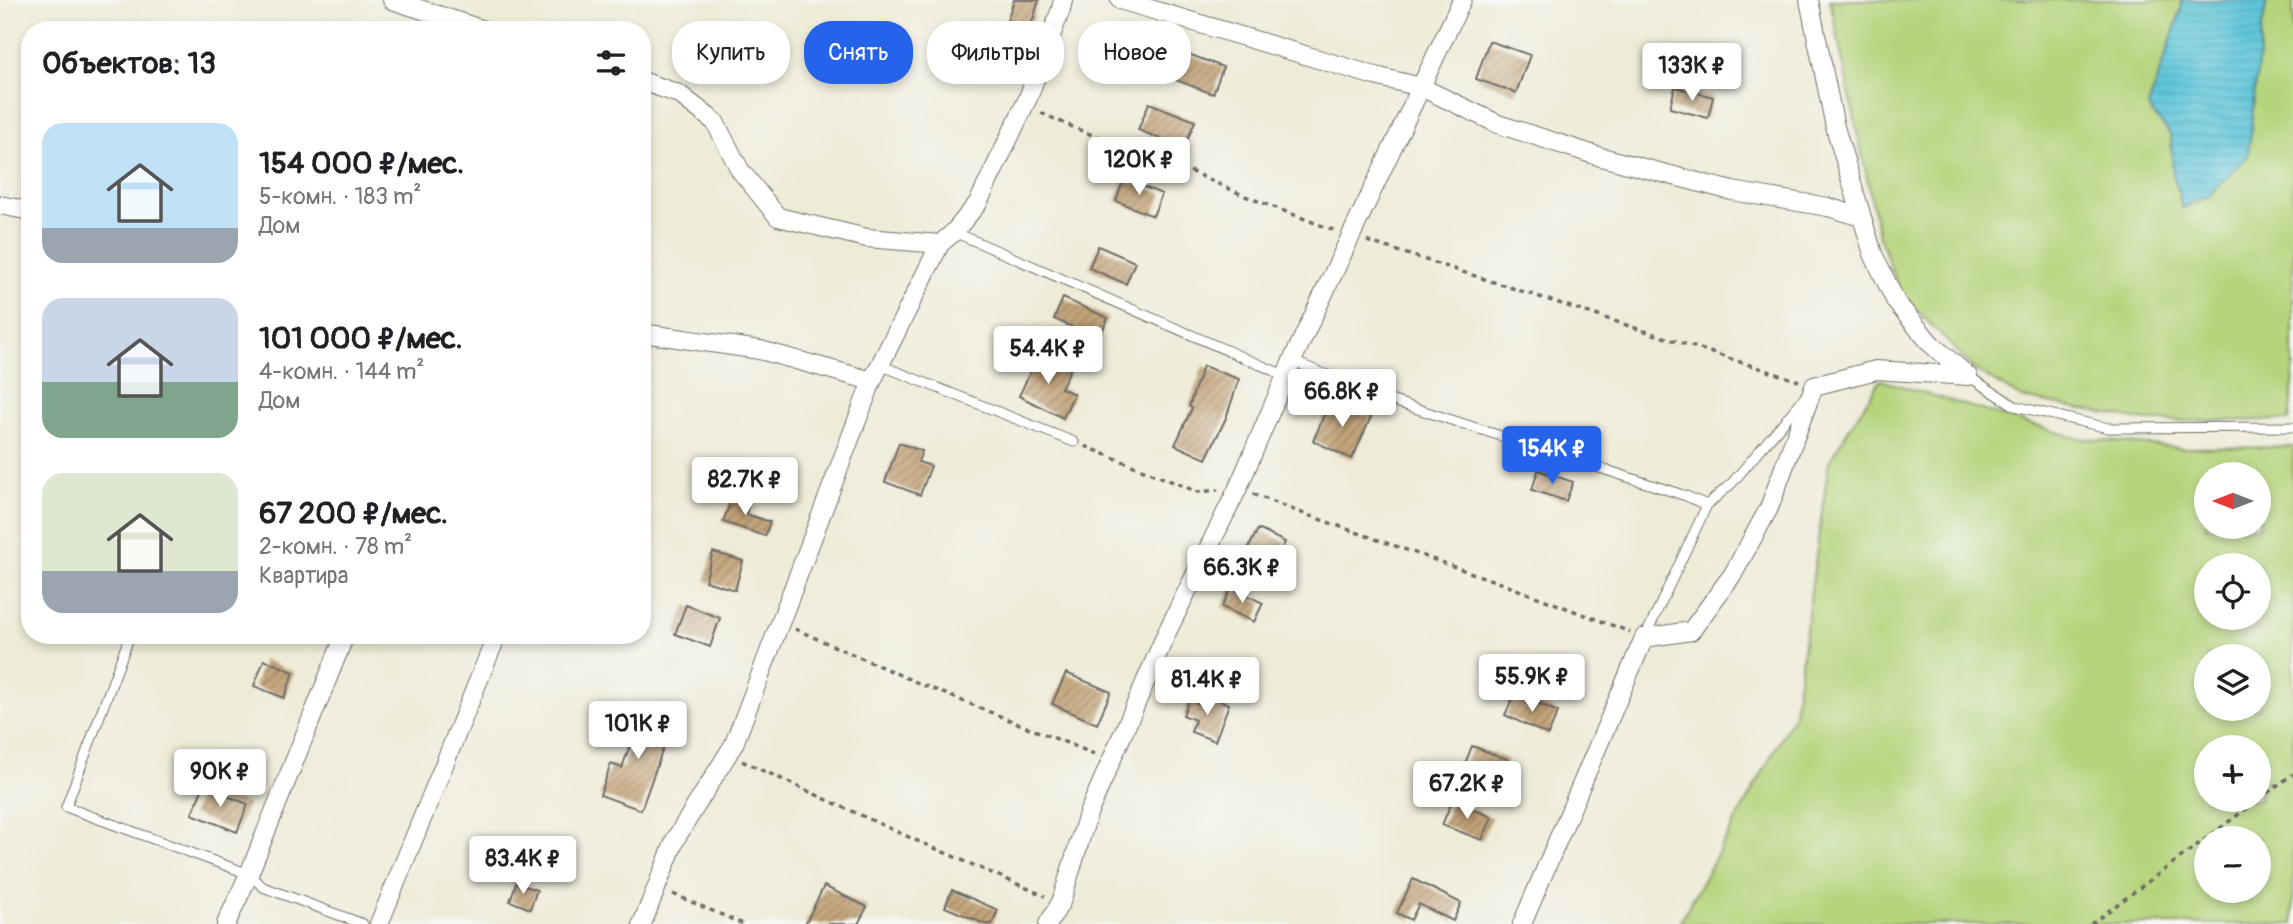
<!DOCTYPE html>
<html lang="ru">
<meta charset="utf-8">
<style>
:root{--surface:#fff;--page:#f2f2f2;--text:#202124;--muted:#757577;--accent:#2563eb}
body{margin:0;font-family:Pangolin,sans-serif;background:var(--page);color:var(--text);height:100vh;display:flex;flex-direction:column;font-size:26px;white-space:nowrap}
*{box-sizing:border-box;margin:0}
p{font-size:23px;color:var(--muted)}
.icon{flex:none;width:38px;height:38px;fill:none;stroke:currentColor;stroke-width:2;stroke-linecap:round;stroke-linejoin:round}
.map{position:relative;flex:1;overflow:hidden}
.sheet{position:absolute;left:21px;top:21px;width:630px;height:623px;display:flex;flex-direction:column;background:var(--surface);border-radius:28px;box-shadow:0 4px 10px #0003}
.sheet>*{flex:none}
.guide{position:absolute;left:672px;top:21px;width:665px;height:63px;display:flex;gap:14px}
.needle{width:46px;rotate:270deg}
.buttons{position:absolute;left:2194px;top:462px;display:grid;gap:14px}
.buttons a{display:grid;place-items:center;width:77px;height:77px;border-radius:50%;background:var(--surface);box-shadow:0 4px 10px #0003;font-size:35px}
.price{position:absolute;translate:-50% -60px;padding:0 16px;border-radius:7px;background:#fff;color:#222;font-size:23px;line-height:46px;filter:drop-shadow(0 2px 4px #0008)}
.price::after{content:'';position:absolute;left:50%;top:42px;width:21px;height:16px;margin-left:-10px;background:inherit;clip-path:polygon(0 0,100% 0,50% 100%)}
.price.on{background:var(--accent);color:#fff}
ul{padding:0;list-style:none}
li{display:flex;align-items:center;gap:21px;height:175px;padding:0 21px}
li span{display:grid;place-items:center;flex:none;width:196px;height:140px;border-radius:21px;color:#555}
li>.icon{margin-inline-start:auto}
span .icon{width:84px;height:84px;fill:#fffc;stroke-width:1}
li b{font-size:30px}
h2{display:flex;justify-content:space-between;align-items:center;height:84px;padding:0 21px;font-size:30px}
.pill{padding:0 24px;border-radius:28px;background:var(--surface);box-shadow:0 4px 10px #0003;font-size:24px;line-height:63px}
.pill.on{background:var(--accent);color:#fff}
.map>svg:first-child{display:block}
.grass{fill:#b5d47b;stroke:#708053;stroke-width:2;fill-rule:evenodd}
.water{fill:url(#water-rules);stroke:#447882;stroke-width:2}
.building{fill:url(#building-hatch)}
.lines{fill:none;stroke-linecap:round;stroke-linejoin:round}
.service-casing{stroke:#6f6e67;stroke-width:11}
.minor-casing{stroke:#6f6e67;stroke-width:20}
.path{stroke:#6f6e67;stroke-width:3.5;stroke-dasharray:5 5;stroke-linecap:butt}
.service{stroke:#fff;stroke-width:9}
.minor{stroke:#fff;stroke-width:18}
</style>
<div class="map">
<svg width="2293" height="924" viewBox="0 0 2293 924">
<defs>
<pattern id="water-rules" width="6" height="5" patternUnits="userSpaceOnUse" patternTransform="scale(1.75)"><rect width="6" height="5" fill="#5ec6da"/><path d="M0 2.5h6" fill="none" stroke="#52aabb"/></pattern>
<pattern id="building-hatch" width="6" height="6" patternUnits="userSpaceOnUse" patternTransform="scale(1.75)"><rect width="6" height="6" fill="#c4a47a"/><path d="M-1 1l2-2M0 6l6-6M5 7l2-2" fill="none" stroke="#9f8664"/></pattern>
</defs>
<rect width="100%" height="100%" fill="#f6f6f2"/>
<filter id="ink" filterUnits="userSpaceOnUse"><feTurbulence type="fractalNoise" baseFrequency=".0143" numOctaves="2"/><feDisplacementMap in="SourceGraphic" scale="14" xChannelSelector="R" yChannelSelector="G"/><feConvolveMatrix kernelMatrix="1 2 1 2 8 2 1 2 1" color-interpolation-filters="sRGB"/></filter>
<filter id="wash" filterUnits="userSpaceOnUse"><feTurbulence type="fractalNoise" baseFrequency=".00686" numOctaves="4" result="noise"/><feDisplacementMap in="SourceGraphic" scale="28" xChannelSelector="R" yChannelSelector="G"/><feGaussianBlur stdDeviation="1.57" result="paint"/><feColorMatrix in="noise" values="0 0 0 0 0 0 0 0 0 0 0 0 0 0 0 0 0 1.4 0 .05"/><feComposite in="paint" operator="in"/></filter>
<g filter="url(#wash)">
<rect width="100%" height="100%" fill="#eeebd7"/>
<path class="grass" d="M1830 0H2181V9L2148 107 2171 135 2173 173 2262 27 2267 0H2293V384L2289 420 2146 421 2022 398 1975 370 1901 294 1879 236Z
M1880 380 2077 438 2181 448 2293 447V924H1679L1794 715 1829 461ZM2207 474H2259V527H2207ZM2207 565H2259V618H2207ZM2207 656H2259V709H2207ZM2207 747H2259V800H2207ZM2207 838H2259V891H2207Z"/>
<path class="water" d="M2181 0H2267L2262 27 2248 155 2209 196 2182 208 2173 173 2171 135 2148 107 2181 10Z"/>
<g id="blocks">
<path class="building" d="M1014 0H1039L1030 29 1007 21Z
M1489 41 1530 55 1516 93 1476 79Z
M1170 47 1223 67 1213 94 1160 74Z
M1675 87 1713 97 1708 118 1670 108Z
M1149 103 1195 121 1184 148 1138 130Z
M1124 179 1162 194 1153 216 1116 201Z
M1098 246 1135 262 1126 284 1089 268Z
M1063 298 1108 318 1099 339 1054 319Z
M1039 353 1071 368 1061 388 1074 394 1063 418 1019 396Z
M1203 366 1239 379 1226 418 1206 459 1175 445 1192 408 1189 406Z
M1331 400 1371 417 1352 459 1313 441Z
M899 443 922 451 918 462 931 466 920 495 885 482Z
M1538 470 1573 482 1566 501 1532 490Z
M733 495 750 501 746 514 770 522 765 536 723 522Z
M1258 529 1285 542 1273 568 1245 555Z
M713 552 743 561 735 590 705 581Z
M1231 588 1263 603 1254 622 1222 607Z
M686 605 720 618 710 647 675 634Z
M264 660 294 672 284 698 254 686Z
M1066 673 1111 692 1097 724 1052 704Z
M1515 693 1558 712 1548 735 1505 715Z
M1206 695 1229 704 1215 741 1191 732 1195 720 1183 715 1189 700 1202 705Z
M656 712 674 718 641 810 600 795 611 764 622 768 631 742 620 737 627 716 652 724Z
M1472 746 1507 759 1499 782 1463 769Z
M203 787 248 804 237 832 192 814Z
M1452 801 1492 817 1482 840 1442 825Z
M1413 879 1461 903 1453 921 1419 904 1411 920 1397 913Z
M516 883 537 890 530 909 510 901Z
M824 886 867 907 858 924H805Z
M952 890 998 910 992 924H985L945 907Z"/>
</g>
</g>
<g filter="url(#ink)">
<use href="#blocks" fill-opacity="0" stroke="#6f6e67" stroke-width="2"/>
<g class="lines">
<defs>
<path id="service" d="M954 232 1286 376
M1292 361 1393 401 1686 496 1707 505
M880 365 1074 442
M1968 376 2015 406 2108 428 2293 427
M130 635 66 807 249 874 263 887 363 924
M1645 637 1707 505 1732 483 1804 398"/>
<path id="minor" d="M392 0 484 30
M1120 0 1375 76 1421 87 1498 124 1601 157 1732 191 1828 207 1861 217
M1809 0 1835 127 1873 254 1896 302 1931 344 1968 376
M642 81 679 94 715 122 740 170 778 217 867 238 940 244
M0 205 30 211
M642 333 760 350 872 381
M226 924 249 874 345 635
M379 924 497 635
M642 924 676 838 734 744 872 381 940 244 954 232 978 203 1028 98 1061 9 1063 0
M1048 924 1061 902 1088 814 1167 632 1238 488 1292 361 1462 0
M1522 924 1644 638 1691 631 1733 574 1769 508 1814 386 1876 370 1968 376"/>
</defs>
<use href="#service" class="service-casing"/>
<use href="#minor" class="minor-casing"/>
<path class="path" d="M1041 113 1082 131 1181 167 1245 196 1336 231
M1367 241 1799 381
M1085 446 1198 492 1218 490
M1253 494 1299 512 1503 584 1630 632
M795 629 918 683 1094 754
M742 761 913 839 1045 896
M2259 799 2293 774
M673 894 743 924
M2091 924 2258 800"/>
<use href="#service" class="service"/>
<use href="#minor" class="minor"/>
</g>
</g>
</svg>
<div class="buttons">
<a><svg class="needle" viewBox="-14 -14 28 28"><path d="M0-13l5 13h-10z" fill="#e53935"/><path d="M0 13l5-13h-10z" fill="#757577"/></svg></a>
<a><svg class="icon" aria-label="locate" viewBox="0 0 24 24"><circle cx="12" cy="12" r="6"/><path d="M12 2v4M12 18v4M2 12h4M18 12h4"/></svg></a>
<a><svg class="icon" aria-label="layers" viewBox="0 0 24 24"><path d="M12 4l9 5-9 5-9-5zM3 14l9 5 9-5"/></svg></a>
<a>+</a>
<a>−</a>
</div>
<b class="price" style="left:1692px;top:103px">133K ₽</b>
<b class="price" style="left:1139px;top:197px">120K ₽</b>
<b class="price" style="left:1048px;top:386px">54.4K ₽</b>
<b class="price" style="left:1342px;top:429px">66.8K ₽</b>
<b class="price on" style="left:1552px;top:486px">154K ₽</b>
<b class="price" style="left:745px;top:517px">82.7K ₽</b>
<b class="price" style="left:1242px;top:605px">66.3K ₽</b>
<b class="price" style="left:1532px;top:714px">55.9K ₽</b>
<b class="price" style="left:1207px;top:717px">81.4K ₽</b>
<b class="price" style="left:638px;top:761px">101K ₽</b>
<b class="price" style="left:220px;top:809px">90K ₽</b>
<b class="price" style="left:1467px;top:821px">67.2K ₽</b>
<b class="price" style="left:523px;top:896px">83.4K ₽</b>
<div class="guide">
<a class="pill">Купить</a>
<a class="pill on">Снять</a>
<a class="pill">Фильтры</a>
<a class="pill">Новое</a>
</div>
<section class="sheet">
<h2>Объектов: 13<svg class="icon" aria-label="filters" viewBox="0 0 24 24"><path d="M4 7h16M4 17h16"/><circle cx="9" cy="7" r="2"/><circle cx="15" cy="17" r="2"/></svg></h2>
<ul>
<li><span style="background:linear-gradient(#bfe0f5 75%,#9aa5b1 0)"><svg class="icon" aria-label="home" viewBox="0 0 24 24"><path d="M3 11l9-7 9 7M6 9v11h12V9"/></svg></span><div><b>154 000 ₽/мес.</b><p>5-комн. · 183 m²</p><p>Дом</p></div></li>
<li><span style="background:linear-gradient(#c9d6e8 60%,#7fa58c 0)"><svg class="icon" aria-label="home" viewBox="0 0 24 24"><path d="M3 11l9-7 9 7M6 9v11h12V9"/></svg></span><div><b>101 000 ₽/мес.</b><p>4-комн. · 144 m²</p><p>Дом</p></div></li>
<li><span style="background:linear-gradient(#dfe7d0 70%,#9aa5b1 0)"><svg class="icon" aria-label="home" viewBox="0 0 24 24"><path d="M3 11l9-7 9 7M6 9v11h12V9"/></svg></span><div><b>67 200 ₽/мес.</b><p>2-комн. · 78 m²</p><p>Квартира</p></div></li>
</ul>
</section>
</div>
